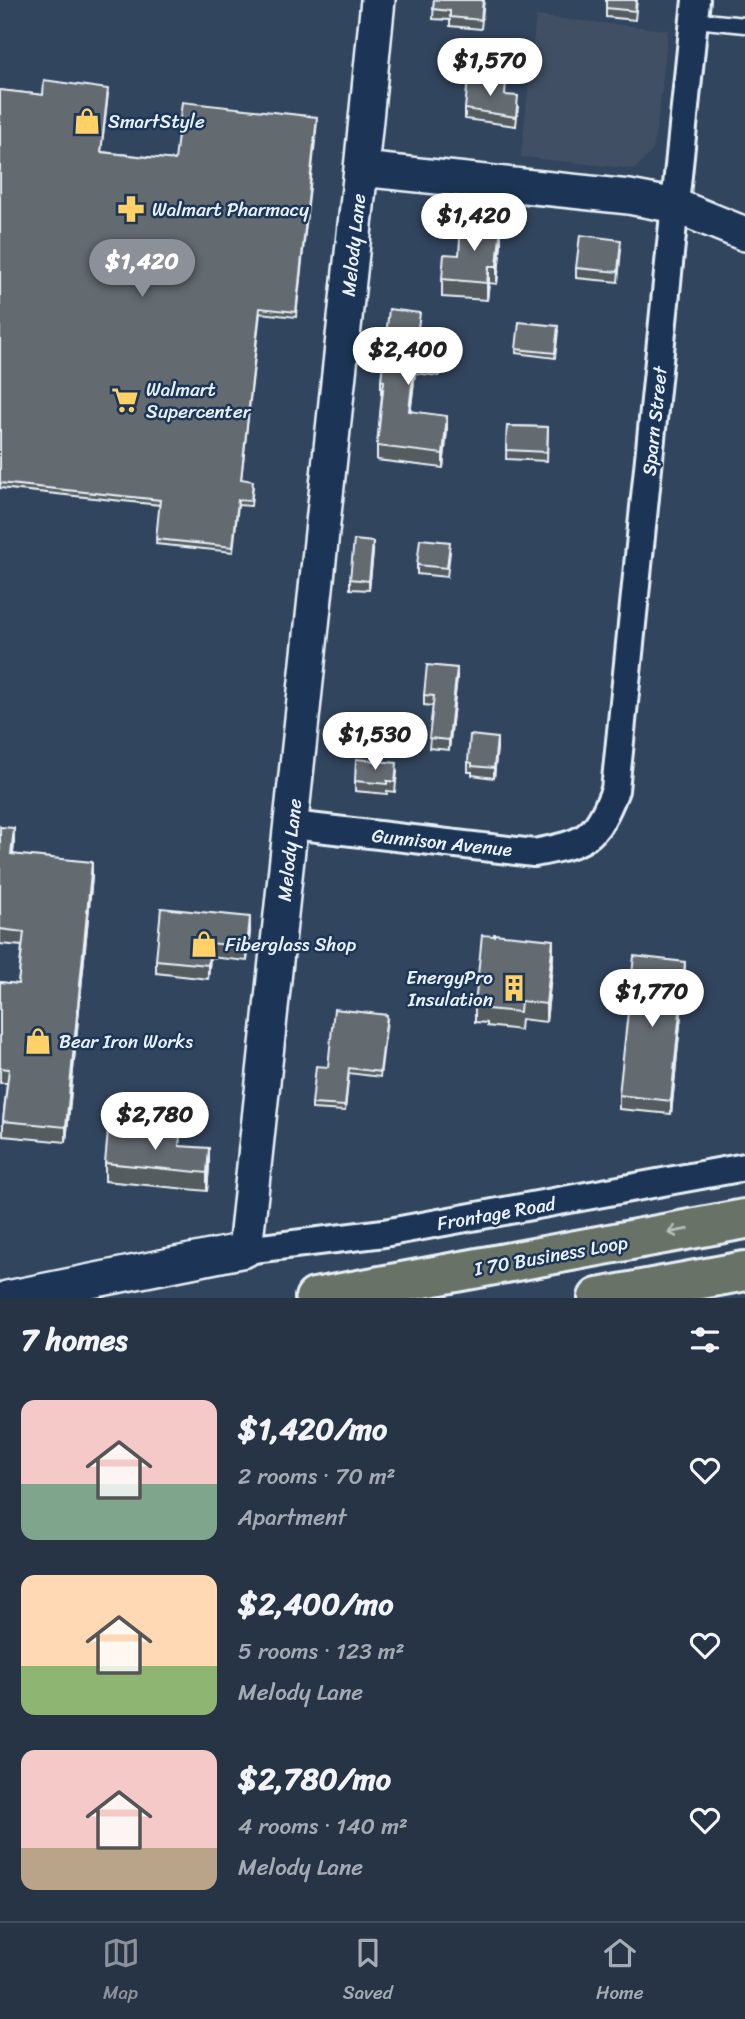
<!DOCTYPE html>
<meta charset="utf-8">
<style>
:root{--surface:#263446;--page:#2e3c4d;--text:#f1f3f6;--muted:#a4aab3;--line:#424f5f;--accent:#8c9099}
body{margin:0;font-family:Sriracha,sans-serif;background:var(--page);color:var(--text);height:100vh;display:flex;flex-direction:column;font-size:26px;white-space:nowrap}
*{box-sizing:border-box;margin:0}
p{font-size:23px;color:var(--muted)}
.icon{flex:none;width:38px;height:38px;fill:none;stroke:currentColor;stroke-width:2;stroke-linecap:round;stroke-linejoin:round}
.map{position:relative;height:1298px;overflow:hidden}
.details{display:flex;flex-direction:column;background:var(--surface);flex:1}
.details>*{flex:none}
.price{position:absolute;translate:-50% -60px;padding:0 16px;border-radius:24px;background:#fff;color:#222;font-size:23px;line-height:46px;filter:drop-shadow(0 2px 4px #0008)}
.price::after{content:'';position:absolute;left:50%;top:42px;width:21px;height:16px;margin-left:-10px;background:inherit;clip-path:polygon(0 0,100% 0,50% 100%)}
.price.active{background:var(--accent);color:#fff}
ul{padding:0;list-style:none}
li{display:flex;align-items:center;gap:21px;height:175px;padding:0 21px}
li span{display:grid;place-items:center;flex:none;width:196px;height:140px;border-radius:14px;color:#555}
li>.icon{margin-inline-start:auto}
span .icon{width:84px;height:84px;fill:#fffc;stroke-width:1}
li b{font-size:30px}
h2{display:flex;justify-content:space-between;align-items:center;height:84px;padding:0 21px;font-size:30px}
.menu{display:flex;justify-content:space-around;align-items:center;height:98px;border-top:2px solid var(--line);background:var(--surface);font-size:19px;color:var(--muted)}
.menu a{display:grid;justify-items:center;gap:4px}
.menu .active{color:var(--accent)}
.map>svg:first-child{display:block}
.built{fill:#415063}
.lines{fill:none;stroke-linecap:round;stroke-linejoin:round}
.service-casing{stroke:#e8f1f8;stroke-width:19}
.minor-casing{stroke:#e8f1f8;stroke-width:32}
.tertiary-casing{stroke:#e8f1f8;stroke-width:38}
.primary-casing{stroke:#e8f1f8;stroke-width:44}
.service{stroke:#1d3557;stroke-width:14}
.minor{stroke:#1d3557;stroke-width:26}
.tertiary{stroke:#1d3557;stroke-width:33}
.primary{stroke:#697266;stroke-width:38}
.wall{fill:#555b5f;stroke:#e8f1f8;stroke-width:2}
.shaded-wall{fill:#454a4e;stroke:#e8f1f8;stroke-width:2}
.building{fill:#636a6f;stroke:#e8f1f8;stroke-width:2}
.oneway{stroke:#b5bebe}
.labels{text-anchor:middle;stroke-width:5;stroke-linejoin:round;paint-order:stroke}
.poi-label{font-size:19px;fill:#e8f1f8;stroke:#1d3557;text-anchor:start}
.street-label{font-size:19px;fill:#e8f1f8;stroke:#1d3557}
</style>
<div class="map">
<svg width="745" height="1298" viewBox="0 0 745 1298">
<rect width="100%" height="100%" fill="#32455e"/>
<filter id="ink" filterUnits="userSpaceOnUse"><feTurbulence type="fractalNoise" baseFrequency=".0143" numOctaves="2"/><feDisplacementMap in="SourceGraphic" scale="14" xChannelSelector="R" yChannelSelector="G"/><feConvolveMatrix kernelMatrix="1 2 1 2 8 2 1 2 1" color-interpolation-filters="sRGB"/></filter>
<g filter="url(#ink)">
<path class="built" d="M536 16 668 30 660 104 653 150 635 169 521 157Z"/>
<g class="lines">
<defs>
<path id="service" d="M695 20 745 25"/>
<path id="minor" d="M292 825 534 853C586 843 595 840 615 790L696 0
M245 1250 384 1233 745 1167"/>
<path id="tertiary" d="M361 169 629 197 676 206 745 234
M7 1298 245 1250 361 169 378 0"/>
<path id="primary" d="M315 1298 745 1219
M598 1298 745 1271"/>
</defs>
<use href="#service" class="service-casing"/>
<use href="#minor" class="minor-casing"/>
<use href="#tertiary" class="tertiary-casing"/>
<use href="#primary" class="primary-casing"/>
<use href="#service" class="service"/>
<use href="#minor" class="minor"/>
<use href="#tertiary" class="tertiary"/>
<use href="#primary" class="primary"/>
</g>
<path class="wall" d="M434 0H484L481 29 450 26V20L433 19Z
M606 0H637L635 20 606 17Z
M0 90 43 95 108 94 101 152 175 160 317 122 296 317 260 313 241 480 253 486 251 506 238 505 233 552 156 544 160 505 0 488Z
M506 95 518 106 516 126 465 119V109Z
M501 243 497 284 489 283 487 300 442 297V279L459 255Z
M621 249 618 282 576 278V268Z
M420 328 442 345 439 376 415 373 410 412 447 430 443 468 377 460V446L382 394H381V380Z
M558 331 555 358 516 353V349Z
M507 426 548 427 547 461 506 459Z
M373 552 369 590 350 589V579Z
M450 552 447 577 417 574V565Z
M457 677 449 750 429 748 433 706 424 705V695Z
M497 747 494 778 472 775V772H468V762Z
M397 772 395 792 387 791V794L355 791V781Z
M0 827 14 843 13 854 92 877 66 1142 3 1136V1121L7 1083H0V982L18 984 22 946 0 944Z
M250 931 247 961 210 957 208 979 156 973V960Z
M553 957 546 1022 521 1019 520 1030 487 1026V1023L475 1022V1005Z
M685 975 671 1114 619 1109V1095Z
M387 1020 380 1077 349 1073 345 1111 312 1109V1104L328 1067Z
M180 1146 209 1166 207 1191 105 1181V1163Z"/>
<path class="shaded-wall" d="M501 225V243L497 284V266Z
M489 266V283L487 300V283Z
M442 331V345L439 376V362Z
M415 359V373L409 425V411Z
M447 416V430L443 468V454Z
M373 542V552L369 590V581Z
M457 668V677L449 750V740Z
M497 738V747L494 778V768Z
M14 828V843L11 869V854Z
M92 862V877L66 1142V1127Z
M250 917V931L247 961V947Z
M553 940V957L546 1022V1004Z
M210 943V957L208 979V965Z
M685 962V975L671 1114V1101Z
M209 1148V1166L207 1191V1173Z"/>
<path class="building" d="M434 0H483L481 20 450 17V11L433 9Z
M606 0H636L635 11 606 8Z
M468 78 506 81 505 95 518 96 516 117 465 109Z
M44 80 108 89 101 152 175 160 182 102 317 117 296 312 260 308 241 479 253 481 251 501 238 500 233 547 156 539 160 500 0 483V90L43 95Z
M461 222 501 225 497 266H489L487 283 442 279 444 254 459 255Z
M580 235 621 240 618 272 576 268Z
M389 309 420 313 418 328 442 331 439 362 415 359 409 411 447 416 443 454 377 446 384 381 381 380Z
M519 322 558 326 555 353 516 349Z
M507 426 548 427 547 452 506 450Z
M420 539 450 542 447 568 417 565Z
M354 540 373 542 369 581 350 579Z
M427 665 457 668 449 740 429 738 434 696 424 695Z
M470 735 497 738 494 768 472 766V763L468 762Z
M356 759 397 763 395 782 387 781V784L355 781Z
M0 827 14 828 11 854 92 862 66 1127 3 1121 9 1069 0 1068V982L18 984 24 932 0 929Z
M161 908 250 917 247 947 210 943 208 965 156 960Z
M494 934 553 940 546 1004 521 1001 520 1012 487 1009V1006L475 1005 482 935 494 936Z
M634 956 685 962 671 1101 619 1095Z
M334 1009 387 1015 380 1072 349 1068 345 1106 312 1104 316 1066 328 1067Z
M108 1131 180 1137 179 1146 209 1148 207 1173 105 1163Z"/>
<defs><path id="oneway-shaft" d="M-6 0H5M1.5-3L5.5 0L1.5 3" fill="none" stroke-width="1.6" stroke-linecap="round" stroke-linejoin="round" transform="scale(1.75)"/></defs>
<use class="oneway" href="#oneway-shaft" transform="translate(678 1231) rotate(170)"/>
</g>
<defs>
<symbol id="shop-bare" viewBox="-9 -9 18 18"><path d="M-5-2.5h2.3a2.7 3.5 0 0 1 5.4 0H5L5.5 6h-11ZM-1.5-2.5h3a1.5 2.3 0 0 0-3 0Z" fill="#ffd166" stroke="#1d3557" stroke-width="2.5" paint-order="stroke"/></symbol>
<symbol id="pharmacy-bare" viewBox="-9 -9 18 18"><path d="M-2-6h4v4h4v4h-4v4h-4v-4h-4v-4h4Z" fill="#ffd166" stroke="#1d3557" stroke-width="2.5" paint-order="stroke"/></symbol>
<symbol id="supermarket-bare" viewBox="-9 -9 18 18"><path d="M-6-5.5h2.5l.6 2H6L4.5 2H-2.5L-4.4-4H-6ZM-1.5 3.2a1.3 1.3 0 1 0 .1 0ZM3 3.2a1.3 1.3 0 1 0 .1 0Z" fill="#ffd166" stroke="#1d3557" stroke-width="2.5" paint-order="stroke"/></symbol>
<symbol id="building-bare" viewBox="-9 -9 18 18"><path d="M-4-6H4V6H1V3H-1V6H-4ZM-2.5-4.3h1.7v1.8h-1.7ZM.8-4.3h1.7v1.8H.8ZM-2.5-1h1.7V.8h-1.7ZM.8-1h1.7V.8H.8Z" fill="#ffd166" stroke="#1d3557" stroke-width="2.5" paint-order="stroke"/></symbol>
</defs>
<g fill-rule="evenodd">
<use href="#shop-bare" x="68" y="102" width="38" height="38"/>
<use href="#pharmacy-bare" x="112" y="190" width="38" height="38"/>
<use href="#supermarket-bare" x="106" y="381" width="38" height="38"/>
<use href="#shop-bare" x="185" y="925" width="38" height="38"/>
<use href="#building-bare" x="495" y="969" width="38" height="38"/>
<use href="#shop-bare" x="19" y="1022" width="38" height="38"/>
</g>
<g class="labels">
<g class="poi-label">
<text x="108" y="128">SmartStyle</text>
<text x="152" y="216">Walmart Pharmacy</text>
<text x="146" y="396">Walmart<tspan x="146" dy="22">Supercenter</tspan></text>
<text x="225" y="951">Fiberglass Shop</text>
<text x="493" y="984" text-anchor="end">EnergyPro<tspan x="493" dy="22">Insulation</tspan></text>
<text x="59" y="1048">Bear Iron Works</text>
</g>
<g class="street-label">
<text transform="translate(353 245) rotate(-84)" y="7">Melody Lane</text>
<text transform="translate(654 421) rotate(-84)" y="7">Sparn Street</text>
<text transform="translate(442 842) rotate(6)" y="7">Gunnison Avenue</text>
<text transform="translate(289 850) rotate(-84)" y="7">Melody Lane</text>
<text transform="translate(496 1213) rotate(-10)" y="7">Frontage Road</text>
<text transform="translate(551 1255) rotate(-10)" y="7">I 70 Business Loop</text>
</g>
</g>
</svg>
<b class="price" style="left:490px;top:98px">$1,570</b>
<b class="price" style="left:474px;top:253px">$1,420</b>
<b class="price active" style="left:142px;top:299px">$1,420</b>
<b class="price" style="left:408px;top:387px">$2,400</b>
<b class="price" style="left:375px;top:772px">$1,530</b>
<b class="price" style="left:652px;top:1029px">$1,770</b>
<b class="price" style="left:155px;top:1152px">$2,780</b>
</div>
<section class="details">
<h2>7 homes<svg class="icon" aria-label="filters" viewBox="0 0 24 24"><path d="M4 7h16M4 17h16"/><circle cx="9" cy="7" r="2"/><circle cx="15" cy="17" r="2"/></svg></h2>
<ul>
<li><span style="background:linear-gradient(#f6c9c9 60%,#7fa58c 0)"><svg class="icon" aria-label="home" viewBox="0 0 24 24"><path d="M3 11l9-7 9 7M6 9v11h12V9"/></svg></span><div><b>$1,420/mo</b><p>2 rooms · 70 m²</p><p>Apartment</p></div><svg class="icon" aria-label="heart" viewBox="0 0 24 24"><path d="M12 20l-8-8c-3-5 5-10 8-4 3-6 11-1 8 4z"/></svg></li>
<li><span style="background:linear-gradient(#ffd9b3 65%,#8fb573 0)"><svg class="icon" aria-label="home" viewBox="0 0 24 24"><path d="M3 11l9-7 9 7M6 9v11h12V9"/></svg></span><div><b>$2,400/mo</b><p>5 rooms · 123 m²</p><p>Melody Lane</p></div><svg class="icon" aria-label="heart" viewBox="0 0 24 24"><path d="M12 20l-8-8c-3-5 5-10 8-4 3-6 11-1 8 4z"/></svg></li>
<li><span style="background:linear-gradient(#f6c9c9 70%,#b9a48a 0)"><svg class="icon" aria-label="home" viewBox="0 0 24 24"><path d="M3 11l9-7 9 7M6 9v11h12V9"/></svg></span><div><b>$2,780/mo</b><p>4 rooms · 140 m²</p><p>Melody Lane</p></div><svg class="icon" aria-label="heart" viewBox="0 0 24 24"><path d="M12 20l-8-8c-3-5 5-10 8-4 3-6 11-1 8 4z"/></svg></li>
</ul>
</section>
<nav class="menu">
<a class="active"><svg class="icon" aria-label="map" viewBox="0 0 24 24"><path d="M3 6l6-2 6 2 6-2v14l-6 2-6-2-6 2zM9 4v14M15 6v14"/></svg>Map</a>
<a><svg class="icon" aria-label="saved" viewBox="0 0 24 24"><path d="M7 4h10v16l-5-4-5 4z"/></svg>Saved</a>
<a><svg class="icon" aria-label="home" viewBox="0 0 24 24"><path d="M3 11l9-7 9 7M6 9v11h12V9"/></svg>Home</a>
</nav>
